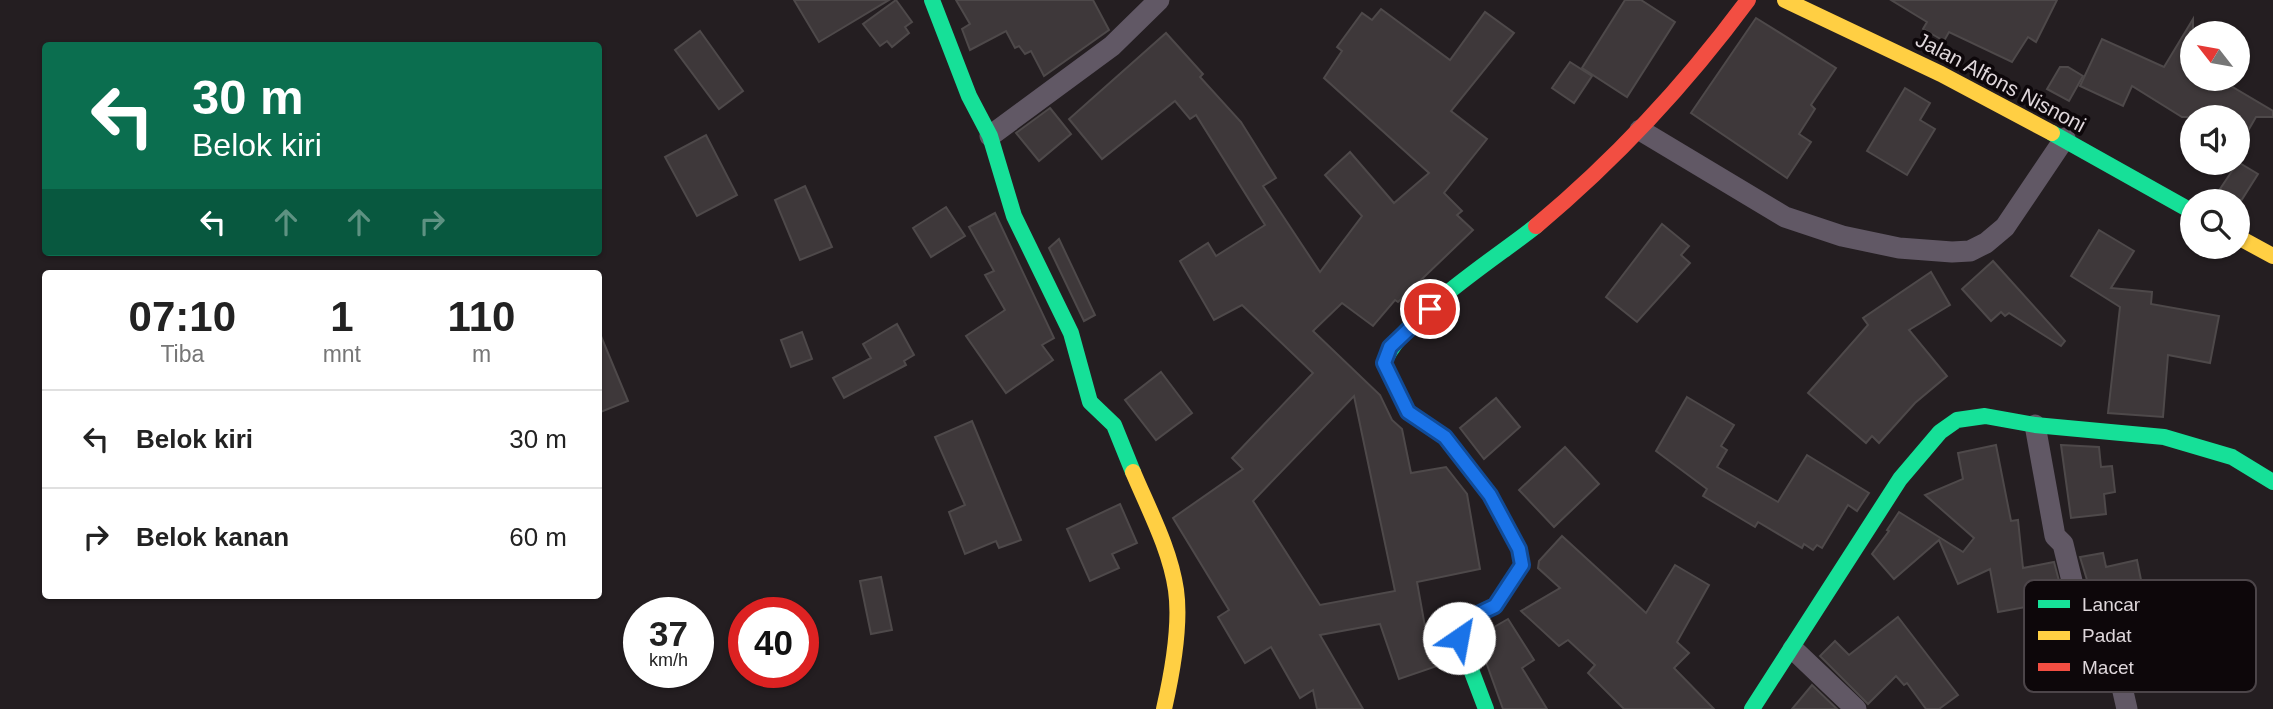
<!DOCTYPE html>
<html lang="id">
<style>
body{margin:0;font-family:Arial,sans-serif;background:#f6f6f6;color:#222;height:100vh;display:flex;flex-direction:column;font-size:26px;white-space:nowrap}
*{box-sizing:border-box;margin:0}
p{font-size:23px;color:#767676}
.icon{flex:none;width:38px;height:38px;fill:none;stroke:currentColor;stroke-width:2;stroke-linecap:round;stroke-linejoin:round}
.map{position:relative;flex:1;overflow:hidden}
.side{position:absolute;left:42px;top:270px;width:560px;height:329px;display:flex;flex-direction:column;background:#fff;border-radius:7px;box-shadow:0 2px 5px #0004}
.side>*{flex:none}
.top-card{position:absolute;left:42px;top:42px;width:560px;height:214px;border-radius:7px;box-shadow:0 2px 5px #0004;background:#0b6e4f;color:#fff;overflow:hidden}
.needle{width:46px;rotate:301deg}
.fabs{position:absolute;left:2180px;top:21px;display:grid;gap:14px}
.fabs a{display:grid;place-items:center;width:70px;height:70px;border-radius:50%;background:#fff;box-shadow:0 2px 5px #0004;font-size:35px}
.speed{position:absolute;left:623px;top:597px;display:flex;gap:14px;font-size:35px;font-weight:700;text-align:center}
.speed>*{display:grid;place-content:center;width:91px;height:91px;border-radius:50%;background:#fff;box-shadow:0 2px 5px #0004;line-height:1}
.speed small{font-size:18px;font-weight:400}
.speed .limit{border:10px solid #d22;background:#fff;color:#111}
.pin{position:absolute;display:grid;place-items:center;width:60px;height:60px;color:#fff;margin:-30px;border:4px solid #fff;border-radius:50%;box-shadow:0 2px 7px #0007}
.me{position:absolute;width:77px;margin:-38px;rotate:33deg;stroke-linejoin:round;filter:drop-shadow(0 0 5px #0008)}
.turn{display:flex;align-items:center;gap:24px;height:147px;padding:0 35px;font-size:32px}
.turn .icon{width:91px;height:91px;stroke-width:2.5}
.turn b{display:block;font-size:49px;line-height:60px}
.lanes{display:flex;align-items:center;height:66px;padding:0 35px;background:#0003;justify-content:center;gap:35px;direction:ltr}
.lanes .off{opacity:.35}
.eta{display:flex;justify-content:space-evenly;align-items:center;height:119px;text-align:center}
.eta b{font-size:42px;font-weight:700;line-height:49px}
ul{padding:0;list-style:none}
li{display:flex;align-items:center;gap:21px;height:98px;padding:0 35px;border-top:2px solid #e0e0e0}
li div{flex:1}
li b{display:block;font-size:26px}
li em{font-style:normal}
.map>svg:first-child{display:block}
</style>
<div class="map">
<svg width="2273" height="709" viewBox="0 0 2273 709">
<rect width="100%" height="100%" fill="#241e21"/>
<!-- building -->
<g fill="#3e383a" stroke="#4e494a" stroke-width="2" fill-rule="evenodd">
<polygon points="794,0 889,0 819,42"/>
<polygon points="896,0 912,22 905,27 909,33 892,47 887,41 880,46 863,24"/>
<polygon points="956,0 1093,0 1109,30 1044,76 1031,51 1025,54 1019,46 1015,48 1006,31 970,50 962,29 970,24"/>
<polygon points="1625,0 1641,0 1675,22 1627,97 1582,68"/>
<polygon points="1891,0 2057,0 2036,42 2028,37 2012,62 1949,32 1944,41 1923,29 1927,22"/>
<path d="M1381,9L1450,60L1485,12L1514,33L1451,111L1487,139L1444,193L1462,211L1457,215L1473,230L1398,302L1395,300L1373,326L1342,303L1313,331L1380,395L1392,420L1402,429L1411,473L1446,467L1467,494L1480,569L1417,582L1427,638L1433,636L1443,664L1399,679L1380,624L1320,635L1363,709H1317L1313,690L1300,698L1271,647L1245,663L1218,617L1229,610L1173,518L1243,469L1232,458L1313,373L1242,305L1214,320L1180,261L1208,243L1216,256L1265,225L1196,115L1190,119L1175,101L1102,159L1069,119L1166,33L1203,74L1200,77L1241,122L1276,178L1263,186L1320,272L1362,216L1325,175L1350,152L1394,203L1429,173L1324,78L1342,51L1337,47L1362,13L1372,20ZM1354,396L1395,591L1320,605L1253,501Z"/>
<polygon points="1756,18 1836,68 1811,105 1815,109 1799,134 1811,142 1787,178 1691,113"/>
<polygon points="2193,19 2193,79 2219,79 2273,111 2273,117 2256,117 2238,148 2238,117 2182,117 2132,86 2123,106 2080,86 2102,39 2164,67"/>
<polygon points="700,31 743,91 719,109 675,50"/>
<polygon points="1570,62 1592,76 1574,103 1552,88"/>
<polygon points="2060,67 2068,67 2083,76 2069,101 2047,89"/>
<polygon points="1905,88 1930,103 1920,120 1935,129 1907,175 1867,151"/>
<polygon points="1050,108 1071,134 1039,161 1016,133"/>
<polygon points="706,135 737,195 697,216 665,157"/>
<polygon points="2238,162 2258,174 2241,201 2212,201"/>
<polygon points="805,186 832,247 800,260 775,200"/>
<polygon points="946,207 965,236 931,257 913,228"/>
<polygon points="995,213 1054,338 1042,345 1053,360 1006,393 966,336 1005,310 985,275 994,271 969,227"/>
<polygon points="1662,224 1689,246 1681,255 1690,263 1637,322 1606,297"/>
<polygon points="2099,230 2134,251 2111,288 2152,292 2151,304 2219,316 2210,363 2168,355 2163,417 2108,413 2120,307 2071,276"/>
<polygon points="1059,239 1095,315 1084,321 1049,248"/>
<polygon points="1993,261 2065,341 2061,346 2009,313 2005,316 2001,312 1991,321 1962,289"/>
<polygon points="1931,272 1950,305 1909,330 1947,376 1915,403 1879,443 1872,436 1866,443 1808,393 1868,325 1863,318"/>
<polygon points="897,324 914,355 904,361 906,365 844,398 833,378 871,358 863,344"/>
<polygon points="598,329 628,401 598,413"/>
<polygon points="802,332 812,359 791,367 781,340"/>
<polygon points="1161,372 1192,413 1156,440 1125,400"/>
<polygon points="1687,397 1734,425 1721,446 1727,450 1717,467 1778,502 1807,455 1869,493 1857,511 1848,505 1822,548 1817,545 1813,550 1804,544 1802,548 1758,522 1755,527 1703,496 1707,489 1656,451"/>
<polygon points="1496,398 1520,427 1484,459 1460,428"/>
<polygon points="972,421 1021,540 999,548 996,541 965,554 949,512 965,505 935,437"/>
<polygon points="1996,445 2011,521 2018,520 2023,568 2054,562 2063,596 2041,600 2042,604 1998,612 1990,569 1958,584 1939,540 1894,579 1872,554 1889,531 1887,530 1899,512 1963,552 1974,538 1925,495 1963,479 1958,453"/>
<polygon points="2061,445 2099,447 2101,467 2112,466 2115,492 2104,494 2106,514 2071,518"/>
<polygon points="1565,447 1599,484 1554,527 1519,490"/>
<polygon points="1120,504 1137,543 1112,554 1119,568 1090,581 1067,529"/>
<polygon points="1562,536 1646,613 1675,565 1709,585 1677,642 1689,653 1674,668 1714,709 1624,709 1588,673 1595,665 1568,640 1559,646 1521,611 1560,588 1538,568 1539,561"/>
<polygon points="2103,553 2106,567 2137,560 2142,585 2091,593 2080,557"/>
<polygon points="881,577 892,630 871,634 860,581"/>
<polygon points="1898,617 1958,695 1939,709 1926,709 1907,683 1904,685 1896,676 1868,704 1820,656 1835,641 1849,655"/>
<polygon points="1508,619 1534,660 1522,668 1547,709 1503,709 1477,637"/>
<polygon points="1812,685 1837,709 1792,709"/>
</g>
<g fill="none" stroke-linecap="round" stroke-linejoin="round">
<!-- street -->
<g stroke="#615865" stroke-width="21">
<polyline points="1640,130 1785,217 1842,236 1899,248 1952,252 1970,251 1986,243 2005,227 2065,138"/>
<polyline points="990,136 1112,46 1159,0"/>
<polyline points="2035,425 2055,536 2063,544 2073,585 2084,609 2113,648 2127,709"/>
<polyline points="1793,649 1856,709"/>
</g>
<!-- fast -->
<g stroke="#16e098" stroke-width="16">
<polyline points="932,0 969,96 990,136 1014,216 1071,333 1090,402 1114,425 1133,472"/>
<polyline points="2052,133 2193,212"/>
<path d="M1486,709L1459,638L1457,624L1495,606L1522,565L1519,549L1490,495L1445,437L1408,412L1384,363C1401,318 1496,258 1536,226"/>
<polyline points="1752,709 1900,479 1940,432 1957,420 1985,416 2035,425 2164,437 2232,457 2273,482"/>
</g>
<!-- slow -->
<g stroke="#ffcf43" stroke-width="16">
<polyline points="1785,0 1941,74 2052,133"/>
<polyline points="2238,237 2273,256"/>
<path d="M1133,472C1149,510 1170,549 1176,590C1181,625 1172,674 1164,709"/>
</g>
<!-- jam -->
<path stroke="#f24e42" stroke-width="16" d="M1536,226C1616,159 1686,84 1748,0"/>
</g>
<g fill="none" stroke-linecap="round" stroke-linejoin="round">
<defs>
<polyline id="route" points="1430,309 1390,347 1384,363 1408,412 1445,437 1490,495 1519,549 1522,565 1495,606 1457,624 1459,638"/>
</defs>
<!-- route casing -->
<use href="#route" stroke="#114b97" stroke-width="18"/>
<!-- route -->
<use href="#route" stroke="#1a73e8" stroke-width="12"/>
</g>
<g text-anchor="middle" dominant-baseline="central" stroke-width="7" stroke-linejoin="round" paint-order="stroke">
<!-- street labels -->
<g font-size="21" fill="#dfd7db" stroke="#0d070a">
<text transform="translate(2001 82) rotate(28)">Jalan Alfons Nisnoni</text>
</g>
</g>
<!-- legend -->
<rect x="2024" y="580" width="232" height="112" rx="10" fill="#0d070a" stroke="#4c4549" stroke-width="2"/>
<rect x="2038" y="600" width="32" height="8" fill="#16e098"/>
<rect x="2038" y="631" width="32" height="9" fill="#ffcf43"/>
<rect x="2038" y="663" width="32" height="8" fill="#f24e42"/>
<g font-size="19" fill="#dfd7db">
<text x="2082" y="611">Lancar</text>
<text x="2082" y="642">Padat</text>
<text x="2082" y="674">Macet</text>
</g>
</svg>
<div class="fabs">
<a><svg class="needle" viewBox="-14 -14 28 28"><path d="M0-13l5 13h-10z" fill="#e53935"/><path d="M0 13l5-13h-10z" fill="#767676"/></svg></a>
<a><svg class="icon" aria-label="sound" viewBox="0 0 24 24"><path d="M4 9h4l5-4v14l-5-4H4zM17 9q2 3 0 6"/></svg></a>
<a><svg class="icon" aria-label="search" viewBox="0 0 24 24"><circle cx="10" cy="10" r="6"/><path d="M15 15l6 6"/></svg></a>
</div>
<div class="speed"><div>37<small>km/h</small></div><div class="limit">40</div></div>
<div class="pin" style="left:1430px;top:309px;background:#d93025"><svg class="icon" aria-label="arrive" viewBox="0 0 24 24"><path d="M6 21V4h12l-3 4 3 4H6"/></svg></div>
<svg class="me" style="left:1459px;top:638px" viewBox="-20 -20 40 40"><circle r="19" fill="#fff"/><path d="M0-13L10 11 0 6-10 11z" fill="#1a73e8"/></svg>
<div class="top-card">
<div class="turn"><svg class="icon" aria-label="left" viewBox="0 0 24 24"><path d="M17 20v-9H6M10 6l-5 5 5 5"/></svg><div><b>30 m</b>Belok kiri</div></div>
<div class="lanes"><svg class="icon" aria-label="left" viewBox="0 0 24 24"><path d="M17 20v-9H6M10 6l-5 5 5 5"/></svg><svg class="icon off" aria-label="ahead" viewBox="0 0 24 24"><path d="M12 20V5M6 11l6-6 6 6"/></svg><svg class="icon off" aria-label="ahead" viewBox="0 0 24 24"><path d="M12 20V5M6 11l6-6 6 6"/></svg><svg class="icon off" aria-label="right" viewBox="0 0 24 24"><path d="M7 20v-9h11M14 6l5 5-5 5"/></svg></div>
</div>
<section class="side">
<div class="eta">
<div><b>07:10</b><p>Tiba</p></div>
<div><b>1</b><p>mnt</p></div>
<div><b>110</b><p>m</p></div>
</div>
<ul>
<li><svg class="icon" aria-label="left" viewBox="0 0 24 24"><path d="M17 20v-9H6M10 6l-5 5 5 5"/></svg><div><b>Belok kiri</b></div><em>30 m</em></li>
<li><svg class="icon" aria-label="right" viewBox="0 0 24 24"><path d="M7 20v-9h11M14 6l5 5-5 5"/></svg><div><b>Belok kanan</b></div><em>60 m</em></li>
</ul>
</section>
</div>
